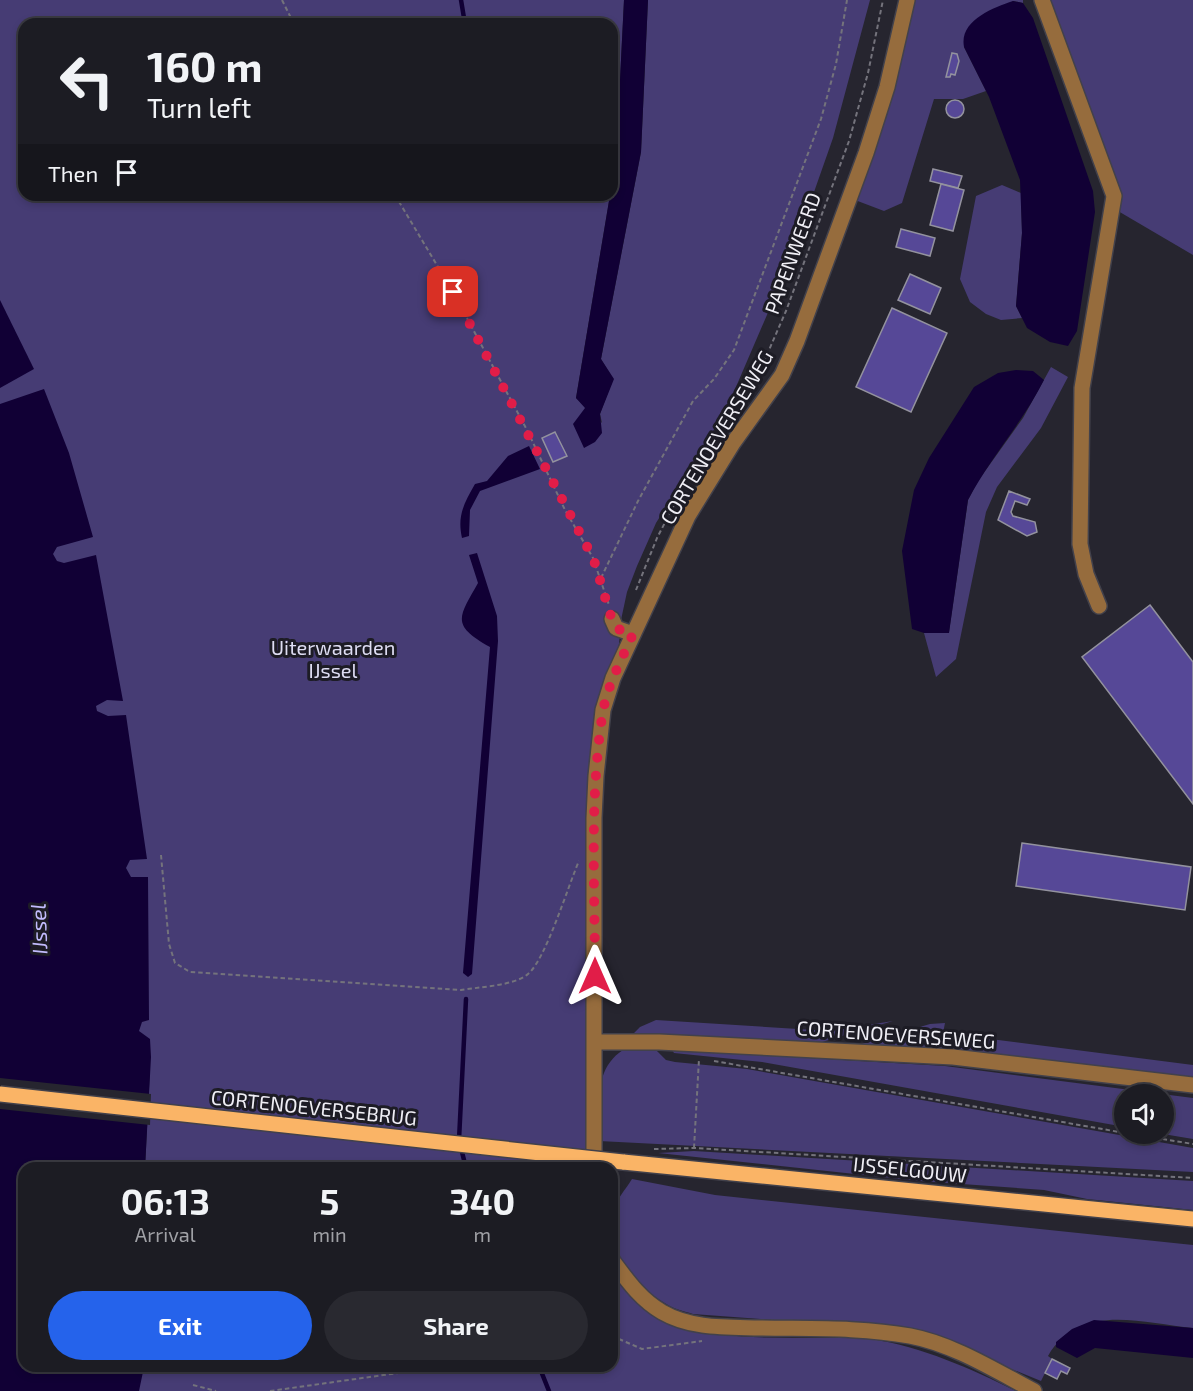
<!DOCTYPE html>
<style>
body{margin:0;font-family:"Exo 2",sans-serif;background:#292930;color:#f1f3f6;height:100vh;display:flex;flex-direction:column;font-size:22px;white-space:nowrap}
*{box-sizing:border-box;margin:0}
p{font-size:20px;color:#a0a1a6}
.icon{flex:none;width:33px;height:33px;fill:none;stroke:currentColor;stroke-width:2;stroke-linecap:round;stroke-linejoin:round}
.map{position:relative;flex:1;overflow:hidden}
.panel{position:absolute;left:18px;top:1162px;width:600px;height:210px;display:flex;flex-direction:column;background:#1c1c23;border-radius:18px;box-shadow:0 3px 9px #0003,0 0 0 2px #3a3a41}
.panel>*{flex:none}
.top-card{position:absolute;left:18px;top:18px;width:600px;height:183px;border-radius:18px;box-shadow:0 3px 9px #0003,0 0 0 2px #3a3a41;background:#1c1c23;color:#f1f3f6;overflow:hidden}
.fabs{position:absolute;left:1114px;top:1084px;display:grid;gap:12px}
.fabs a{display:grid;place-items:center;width:60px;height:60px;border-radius:50%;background:#1c1c23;box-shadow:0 3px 9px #0003,0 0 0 2px #3a3a41;font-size:30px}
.pin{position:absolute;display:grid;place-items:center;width:51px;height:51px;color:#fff;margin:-26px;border-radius:12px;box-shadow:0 3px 9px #0006}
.me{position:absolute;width:66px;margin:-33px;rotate:0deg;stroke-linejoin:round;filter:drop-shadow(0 0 4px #0008)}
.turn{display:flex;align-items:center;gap:21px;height:126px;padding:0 30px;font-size:27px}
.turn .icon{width:78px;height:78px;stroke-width:2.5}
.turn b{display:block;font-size:42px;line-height:51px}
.then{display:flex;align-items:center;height:57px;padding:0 30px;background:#0003;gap:12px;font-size:22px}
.eta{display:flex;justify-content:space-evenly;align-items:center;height:102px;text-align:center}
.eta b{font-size:36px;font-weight:700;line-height:42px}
.primary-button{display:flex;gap:12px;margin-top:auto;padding:12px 30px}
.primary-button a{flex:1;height:69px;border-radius:36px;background:#2563eb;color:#fff;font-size:24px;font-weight:700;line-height:69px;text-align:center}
.primary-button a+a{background:#292930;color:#f1f3f6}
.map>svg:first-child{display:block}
</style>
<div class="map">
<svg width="1193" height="1391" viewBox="0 0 1193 1391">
<rect width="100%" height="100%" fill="#26252f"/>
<!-- green -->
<g fill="#463c74">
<polygon points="0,0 624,0 617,141 612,146 612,24 24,24 24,195 610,195 576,398 602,423 600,414 613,379 601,359 641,152 648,0 870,0 833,138 788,266 726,410 656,523 637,566 627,592 621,620 619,644 602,705 588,1168 145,1168 150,1068 138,1029 0,434"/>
<polygon points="914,0 1023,0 1023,3 1013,1 964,47 986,91 963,99 934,99 902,203 884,211 855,200 887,115"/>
<polygon points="1041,0 1193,0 1193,255 1118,211"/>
<polygon points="1002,185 1021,193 1022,233 1016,306 1022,318 1001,320 986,314 970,302 960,279 976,196"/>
<polygon points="1051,367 1068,377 1041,428 997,487 986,512 956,659 936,677 924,633 949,632 968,500 978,481 1023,418"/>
<polygon points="656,1020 830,1031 893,1021 822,1042 630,1037 640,1027"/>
<polygon points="945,1023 943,1033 1193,1065 1193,1082 858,1045 930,1024"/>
<path d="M623,1050H656L666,1060L675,1062L747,1069L1193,1148V1172L599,1141C600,1108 592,1070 623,1050Z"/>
<polygon points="672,1050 945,1066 1193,1098 1193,1139 1163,1134 1164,1095 1125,1095 1125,1127 762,1062 674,1053"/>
<polygon points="694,1151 1193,1181 1193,1210 1087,1199 1044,1190 920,1181 658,1153"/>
<path d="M632,1179L715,1195L1193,1245V1328C1141,1323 1079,1302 1048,1356L1052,1359L1041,1381L918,1331L693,1314C683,1311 671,1308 663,1302C635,1285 600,1247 612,1211C616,1200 626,1189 632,1179Z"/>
<path d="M612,1274C661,1345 748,1337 825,1338C840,1338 856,1337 871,1339C923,1347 969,1368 1016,1391H112L118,1366H612Z"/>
</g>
<!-- water -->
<g fill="#110035">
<polygon points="624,0 648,0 641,152 601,359 614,379 600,414 602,433 595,442 584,448 573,424 585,408 576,398 610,195 612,195 614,166 612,146 617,140"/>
<path d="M1013,1L1023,3L1033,18L1093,191L1095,212L1077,331L1068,346L1050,342L1027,328L1016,306L1022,233L1020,180L989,97L964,47C959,21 992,8 1013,1Z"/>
<polygon points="0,300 34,369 0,388"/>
<path d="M1016,370L1033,371L1044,380C1023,422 990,458 968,500L949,633H924L912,629L902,551L914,490L929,458L974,387L998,373Z"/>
<polygon points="44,389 69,453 93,537 57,547 53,554 57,561 64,563 96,555 123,701 107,700 96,706 97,711 108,716 126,715 147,859 130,860 126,868 131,877 148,877 149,1020 142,1022 139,1031 150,1039 151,1057 145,1168 24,1168 24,1366 144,1367 139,1391 0,1391 0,404"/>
<path d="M529,446L540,469L480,491L470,510L469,536L462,538C457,516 464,503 475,484L487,481L508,456Z"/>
<path d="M477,553L497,616L498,641L472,974L468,977L463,973L490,647C450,625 459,617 478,583L469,555Z"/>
<polygon points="1094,1320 1193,1328 1193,1358 1095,1348 1077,1358 1056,1347 1056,1342 1072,1329"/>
</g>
<!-- pier -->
<polygon fill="#26252f" points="0,1078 151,1094 150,1125 0,1109"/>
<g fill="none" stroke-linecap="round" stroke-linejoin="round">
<!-- stream -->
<g stroke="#110035" stroke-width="4.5">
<polyline points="461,0 465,24"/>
<polyline points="459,1140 466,999"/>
<polyline points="461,1148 466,1168"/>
<polyline points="539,1366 549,1391"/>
</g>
</g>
<!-- building -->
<g fill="#564897" stroke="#93929e" stroke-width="1.5">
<polygon points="952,53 957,54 959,61 955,75 951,74 950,77 946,77"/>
<circle cx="955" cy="109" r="9"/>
<polygon points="933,169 962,176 958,188 930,181"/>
<polygon points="941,184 964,190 953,231 930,225"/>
<polygon points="901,229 935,238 930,256 896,247"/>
<polygon points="910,274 941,288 930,314 898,300"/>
<polygon points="892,308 947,333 911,412 856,387"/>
<polygon points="555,432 567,456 553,462 542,438"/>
<polygon points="1009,491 1030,499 1027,505 1015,501 1011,512 1013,516 1035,522 1037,532 1027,536 998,520"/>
<polygon points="1150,605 1193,662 1193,804 1082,657"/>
<polygon points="1022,843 1191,867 1185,910 1016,886"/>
<polygon points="1052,1359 1070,1368 1067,1374 1061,1371 1057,1379 1045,1373"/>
</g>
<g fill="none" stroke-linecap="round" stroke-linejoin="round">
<defs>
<g id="minor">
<polyline points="1042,0 1114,196 1082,388 1080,544 1086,574 1099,606"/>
<polyline points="612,619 616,628 633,634"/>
<polyline points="596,1042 659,1042 953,1057 1193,1085"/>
<polyline points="594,1168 594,818 596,776 603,710 613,678 688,516 733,443 782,375 797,341 866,153 887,87 907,0"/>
<path d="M612,1260C627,1280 640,1299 662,1312C691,1329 727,1327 760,1328C809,1329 861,1327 910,1336C953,1344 996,1371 1034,1391"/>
</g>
<polyline id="major" points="623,1162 1193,1219"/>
</defs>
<!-- minor casing -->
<use href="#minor" stroke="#42414b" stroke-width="18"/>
<!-- major casing -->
<use href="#major" stroke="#42414b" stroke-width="18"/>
<!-- path -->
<g stroke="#74737c" stroke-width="2" stroke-dasharray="4.5 3" stroke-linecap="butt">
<polyline points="282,0 294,24"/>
<polyline points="395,195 453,292 527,430 565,510 593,558 609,605"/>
<polyline points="601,578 638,501 693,401 714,379 734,350 821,119 836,64 847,0"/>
<polyline points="636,590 657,538 686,482 717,428 759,373 786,311 849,141 868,73 883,0"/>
<path d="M161,855L169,944L175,963L190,972L461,990C478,987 514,986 528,974C546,959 568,886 579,861"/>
<polyline points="714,1061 1125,1133"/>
<polyline points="1133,1134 1193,1144"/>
<polyline points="694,1148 699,1059"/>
<polyline points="654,1149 694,1148 1193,1178"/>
<polyline points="612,1336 642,1349 702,1341"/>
<polyline points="193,1385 216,1391"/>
<polyline points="270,1391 448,1366"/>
</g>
<!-- minor -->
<use href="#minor" stroke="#966c3d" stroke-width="15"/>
<!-- major -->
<use href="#major" stroke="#fab466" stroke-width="15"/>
<defs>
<polyline id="major-bridge" points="0,1094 623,1162"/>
</defs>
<!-- major-bridge casing -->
<use href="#major-bridge" stroke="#42414b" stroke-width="18" stroke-linecap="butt"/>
<!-- major-bridge -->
<use href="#major-bridge" stroke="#fab466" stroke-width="15"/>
</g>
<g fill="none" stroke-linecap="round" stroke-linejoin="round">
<!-- route -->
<path stroke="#e11d48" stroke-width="10" stroke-dasharray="0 18" d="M453,292L593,558C598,571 611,621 615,626C619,631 627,632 633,634C622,659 608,684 603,711C589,798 595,888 595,976"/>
</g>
<g text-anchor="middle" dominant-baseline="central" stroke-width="6" stroke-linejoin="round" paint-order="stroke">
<!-- street labels -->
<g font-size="20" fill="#efeef5" stroke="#1d1c25">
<text transform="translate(792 253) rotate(-70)">PAPENWEERD</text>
<text transform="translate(716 437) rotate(-59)">CORTENOEVERSEWEG</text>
<text transform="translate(896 1034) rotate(4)">CORTENOEVERSEWEG</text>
<text transform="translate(314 1107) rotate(6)">CORTENOEVERSEBRUG</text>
<text transform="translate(910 1169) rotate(6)">IJSSELGOUW</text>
</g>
<!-- park labels -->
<g font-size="20" fill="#deddf3" stroke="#1d1c25">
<text x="333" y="647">Uiterwaarden<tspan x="333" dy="23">IJssel</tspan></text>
</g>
<!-- water labels -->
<g font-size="21" font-style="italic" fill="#c2bbfd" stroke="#1d1c25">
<text transform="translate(38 929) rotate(-92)">IJssel</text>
</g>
</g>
</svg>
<div class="fabs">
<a><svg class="icon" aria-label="sound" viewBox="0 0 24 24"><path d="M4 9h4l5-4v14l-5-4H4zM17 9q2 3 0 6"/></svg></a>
</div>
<div class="pin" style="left:453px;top:292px;background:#d93025"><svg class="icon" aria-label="arrive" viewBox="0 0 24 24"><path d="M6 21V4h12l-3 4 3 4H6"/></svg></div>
<svg class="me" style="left:595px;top:976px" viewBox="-20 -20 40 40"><path d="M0-17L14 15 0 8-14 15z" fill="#e11d48" stroke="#fff" stroke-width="4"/></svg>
<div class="top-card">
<div class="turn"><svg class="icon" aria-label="left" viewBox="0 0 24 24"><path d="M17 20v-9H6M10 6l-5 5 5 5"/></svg><div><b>160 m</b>Turn left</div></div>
<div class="then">Then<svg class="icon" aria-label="arrive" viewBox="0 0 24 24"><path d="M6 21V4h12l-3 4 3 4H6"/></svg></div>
</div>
<section class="panel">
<div class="eta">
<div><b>06:13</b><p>Arrival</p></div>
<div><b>5</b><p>min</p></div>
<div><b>340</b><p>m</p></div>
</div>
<div class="primary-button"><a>Exit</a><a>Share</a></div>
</section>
</div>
